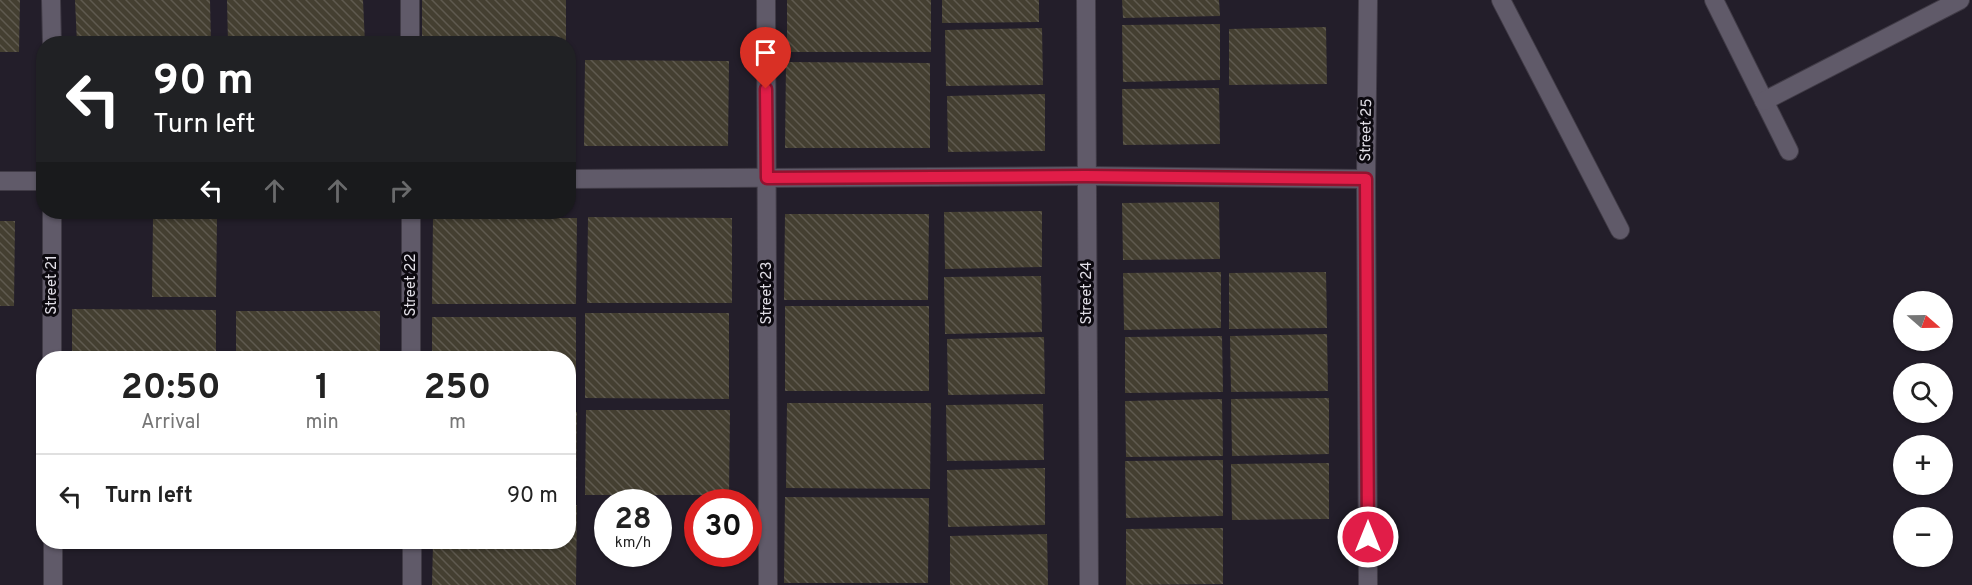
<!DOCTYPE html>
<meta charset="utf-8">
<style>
body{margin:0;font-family:Overpass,sans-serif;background:#f2f2f2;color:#222;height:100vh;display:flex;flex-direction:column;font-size:22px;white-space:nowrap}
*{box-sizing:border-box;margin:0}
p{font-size:20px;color:#767676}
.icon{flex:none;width:33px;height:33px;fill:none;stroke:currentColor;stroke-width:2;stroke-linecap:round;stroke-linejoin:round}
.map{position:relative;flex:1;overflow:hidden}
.details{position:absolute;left:36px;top:351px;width:540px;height:198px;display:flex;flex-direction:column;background:#fff;border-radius:24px;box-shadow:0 2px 4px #0004}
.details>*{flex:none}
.banner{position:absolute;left:36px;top:36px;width:540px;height:183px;border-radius:24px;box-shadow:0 2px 4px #0004;background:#202124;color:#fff;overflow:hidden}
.needle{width:39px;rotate:110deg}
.controls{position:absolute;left:1893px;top:291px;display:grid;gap:12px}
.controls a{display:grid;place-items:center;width:60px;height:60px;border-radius:50%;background:#fff;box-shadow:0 2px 4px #0004;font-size:30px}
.speed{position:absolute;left:594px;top:489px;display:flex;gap:12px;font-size:30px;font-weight:700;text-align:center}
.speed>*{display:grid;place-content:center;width:78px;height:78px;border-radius:50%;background:#fff;box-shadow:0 2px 4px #0004;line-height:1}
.speed small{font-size:15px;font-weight:400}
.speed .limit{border:9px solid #d22;background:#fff;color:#111}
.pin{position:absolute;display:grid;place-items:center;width:51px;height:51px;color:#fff;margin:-62px -26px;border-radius:50% 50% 50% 0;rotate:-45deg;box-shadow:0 0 6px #0007}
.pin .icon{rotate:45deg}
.me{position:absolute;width:66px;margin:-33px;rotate:0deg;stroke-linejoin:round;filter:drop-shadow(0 0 4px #0008)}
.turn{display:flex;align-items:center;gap:21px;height:126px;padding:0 18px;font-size:27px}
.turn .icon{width:78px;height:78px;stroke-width:2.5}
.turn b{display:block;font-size:42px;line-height:51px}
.lanes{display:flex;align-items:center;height:57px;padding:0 18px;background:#0003;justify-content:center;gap:30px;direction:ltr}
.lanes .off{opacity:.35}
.eta{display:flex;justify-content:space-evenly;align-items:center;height:102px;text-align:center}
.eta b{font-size:36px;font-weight:700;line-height:42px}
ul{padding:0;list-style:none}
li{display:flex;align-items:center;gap:18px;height:84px;padding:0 18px;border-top:2px solid #e0e0e0}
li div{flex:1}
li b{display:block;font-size:22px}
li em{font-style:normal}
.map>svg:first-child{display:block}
</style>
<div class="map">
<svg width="1972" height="585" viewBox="0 0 1972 585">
<defs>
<pattern id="building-back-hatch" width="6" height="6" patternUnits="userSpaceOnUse" patternTransform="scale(1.5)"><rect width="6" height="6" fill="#443f31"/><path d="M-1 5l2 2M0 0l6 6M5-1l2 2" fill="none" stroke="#5f5a4f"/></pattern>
</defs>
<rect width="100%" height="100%" fill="#231e2a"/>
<!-- building -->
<g fill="url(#building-back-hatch)">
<polygon points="0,0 20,0 19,52 0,52"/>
<polygon points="75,0 210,0 211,44 77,44"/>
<polygon points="227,0 363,0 365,44 228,44"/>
<rect x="422" y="0" width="144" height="44"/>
<rect x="787" y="0" width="144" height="52"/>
<polygon points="942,0 1039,0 1039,22 942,23"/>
<polygon points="1122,0 1219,0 1220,16 1123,18"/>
<polygon points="1220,24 1220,80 1123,82 1122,25"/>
<polygon points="1326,27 1327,84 1229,85 1229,29"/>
<polygon points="1042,28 1043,85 946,86 945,30"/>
<polygon points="585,60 729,61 728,146 584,146"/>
<polygon points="786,62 930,63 930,148 785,148"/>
<polygon points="1219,88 1220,144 1123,145 1122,89"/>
<polygon points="1045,94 1045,151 948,152 947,96"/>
<polygon points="1219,202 1220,259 1123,260 1122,203"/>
<polygon points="1042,211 1042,267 945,269 944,212"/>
<polygon points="785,214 929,214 928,300 784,300"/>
<polygon points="588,217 732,218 732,303 587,303"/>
<polygon points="153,218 217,219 216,297 152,297"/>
<polygon points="433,218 577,218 576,304 432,304"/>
<polygon points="0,221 15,221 14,306 0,306"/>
<polygon points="1221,272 1221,328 1124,330 1123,273"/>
<polygon points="1326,272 1327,328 1229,329 1229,273"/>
<polygon points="1041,276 1042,332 945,334 944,277"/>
<rect x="785" y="306" width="144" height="85"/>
<polygon points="72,309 216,310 216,358 72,358"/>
<rect x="236" y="311" width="144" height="47"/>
<polygon points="585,313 729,313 729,399 585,398"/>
<polygon points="432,317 576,317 576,402 568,402 568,358 432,358"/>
<polygon points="1327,334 1328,391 1231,392 1230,336"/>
<polygon points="1222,336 1223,392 1125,393 1125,337"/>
<polygon points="1044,337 1045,394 948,395 947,339"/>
<polygon points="1329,398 1329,454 1232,456 1231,399"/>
<polygon points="1222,399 1223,456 1126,457 1125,401"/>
<polygon points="787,403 931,403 930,489 786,488"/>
<polygon points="1043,404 1044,460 947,461 946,405"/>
<polygon points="586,410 730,410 729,495 585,495"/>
<polygon points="568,412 577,412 576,497 568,497"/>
<polygon points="1223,460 1223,516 1126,518 1125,461"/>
<polygon points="1329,463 1329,519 1232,520 1231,464"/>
<polygon points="1045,468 1045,525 948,527 947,470"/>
<polygon points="785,497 929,498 928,583 784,583"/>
<polygon points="568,505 577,505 576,585 432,585 433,542 568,542"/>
<polygon points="1223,528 1223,584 1126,585 1126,529"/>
<polygon points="1047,534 1048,585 950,585 950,536"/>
</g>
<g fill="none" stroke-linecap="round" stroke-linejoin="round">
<defs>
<g id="minor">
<polyline points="51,0 52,44"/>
<polyline points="410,0 410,44"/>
<polyline points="766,0 768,585"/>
<polyline points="1086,0 1089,585"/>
<polyline points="1501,0 1620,230"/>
<polyline points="1714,0 1789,151"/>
<polyline points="1764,101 1960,0"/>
<polyline points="568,179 1086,176 1366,179"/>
<polyline points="0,181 44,181"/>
<polyline points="52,212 52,358"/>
<polyline points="411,212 411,358"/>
<polyline points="53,542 53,585"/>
<polyline points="412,542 412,585"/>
<polyline points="1368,585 1366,179 1368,0"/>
</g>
</defs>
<!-- minor casing -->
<use href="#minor" stroke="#403b46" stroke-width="20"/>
<!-- minor -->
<use href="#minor" stroke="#605a69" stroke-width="18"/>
</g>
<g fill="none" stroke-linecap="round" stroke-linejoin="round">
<defs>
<polyline id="route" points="766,89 767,178 1086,176 1366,179 1368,537"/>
</defs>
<!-- route casing -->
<use href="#route" stroke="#92132f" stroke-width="15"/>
<!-- route -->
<use href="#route" stroke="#e11d48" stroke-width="10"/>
</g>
<g text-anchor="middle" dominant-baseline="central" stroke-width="6" stroke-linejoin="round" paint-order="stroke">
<!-- street labels -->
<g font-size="15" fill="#e1dee6" stroke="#0c090f">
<text transform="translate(1367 130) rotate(-89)">Street 25</text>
<text transform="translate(52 285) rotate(-90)">Street 21</text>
<text transform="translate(411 285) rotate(-90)">Street 22</text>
<text transform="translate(767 293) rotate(-90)">Street 23</text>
<text transform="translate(1087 293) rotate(-90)">Street 24</text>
</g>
</g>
</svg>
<div class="controls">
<a><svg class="needle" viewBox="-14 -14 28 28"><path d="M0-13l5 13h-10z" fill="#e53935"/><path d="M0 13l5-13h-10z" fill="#767676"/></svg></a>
<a><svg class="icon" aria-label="search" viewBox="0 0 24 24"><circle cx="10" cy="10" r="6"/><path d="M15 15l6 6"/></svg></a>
<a>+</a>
<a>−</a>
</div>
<div class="speed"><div>28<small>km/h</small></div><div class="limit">30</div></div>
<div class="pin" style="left:766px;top:89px;background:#d93025"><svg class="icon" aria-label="arrive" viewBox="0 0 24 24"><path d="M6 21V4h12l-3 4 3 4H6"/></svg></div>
<svg class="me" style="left:1368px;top:537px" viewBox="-20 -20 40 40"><circle r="17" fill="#e11d48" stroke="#fff" stroke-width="3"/><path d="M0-11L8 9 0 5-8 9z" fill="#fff"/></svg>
<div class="banner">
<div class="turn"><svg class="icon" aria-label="left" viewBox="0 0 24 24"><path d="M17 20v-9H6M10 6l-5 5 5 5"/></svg><div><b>90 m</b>Turn left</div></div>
<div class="lanes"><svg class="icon" aria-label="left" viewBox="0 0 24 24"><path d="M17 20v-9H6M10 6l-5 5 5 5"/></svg><svg class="icon off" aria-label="ahead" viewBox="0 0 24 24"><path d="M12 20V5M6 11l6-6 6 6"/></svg><svg class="icon off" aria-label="ahead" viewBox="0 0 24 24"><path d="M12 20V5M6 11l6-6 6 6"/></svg><svg class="icon off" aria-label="right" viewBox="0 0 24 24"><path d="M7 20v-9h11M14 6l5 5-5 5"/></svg></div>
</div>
<section class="details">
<div class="eta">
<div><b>20:50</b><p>Arrival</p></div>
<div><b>1</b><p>min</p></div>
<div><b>250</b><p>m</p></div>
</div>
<ul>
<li><svg class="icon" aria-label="left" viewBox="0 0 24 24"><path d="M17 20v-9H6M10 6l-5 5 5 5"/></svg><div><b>Turn left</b></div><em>90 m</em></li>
</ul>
</section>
</div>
